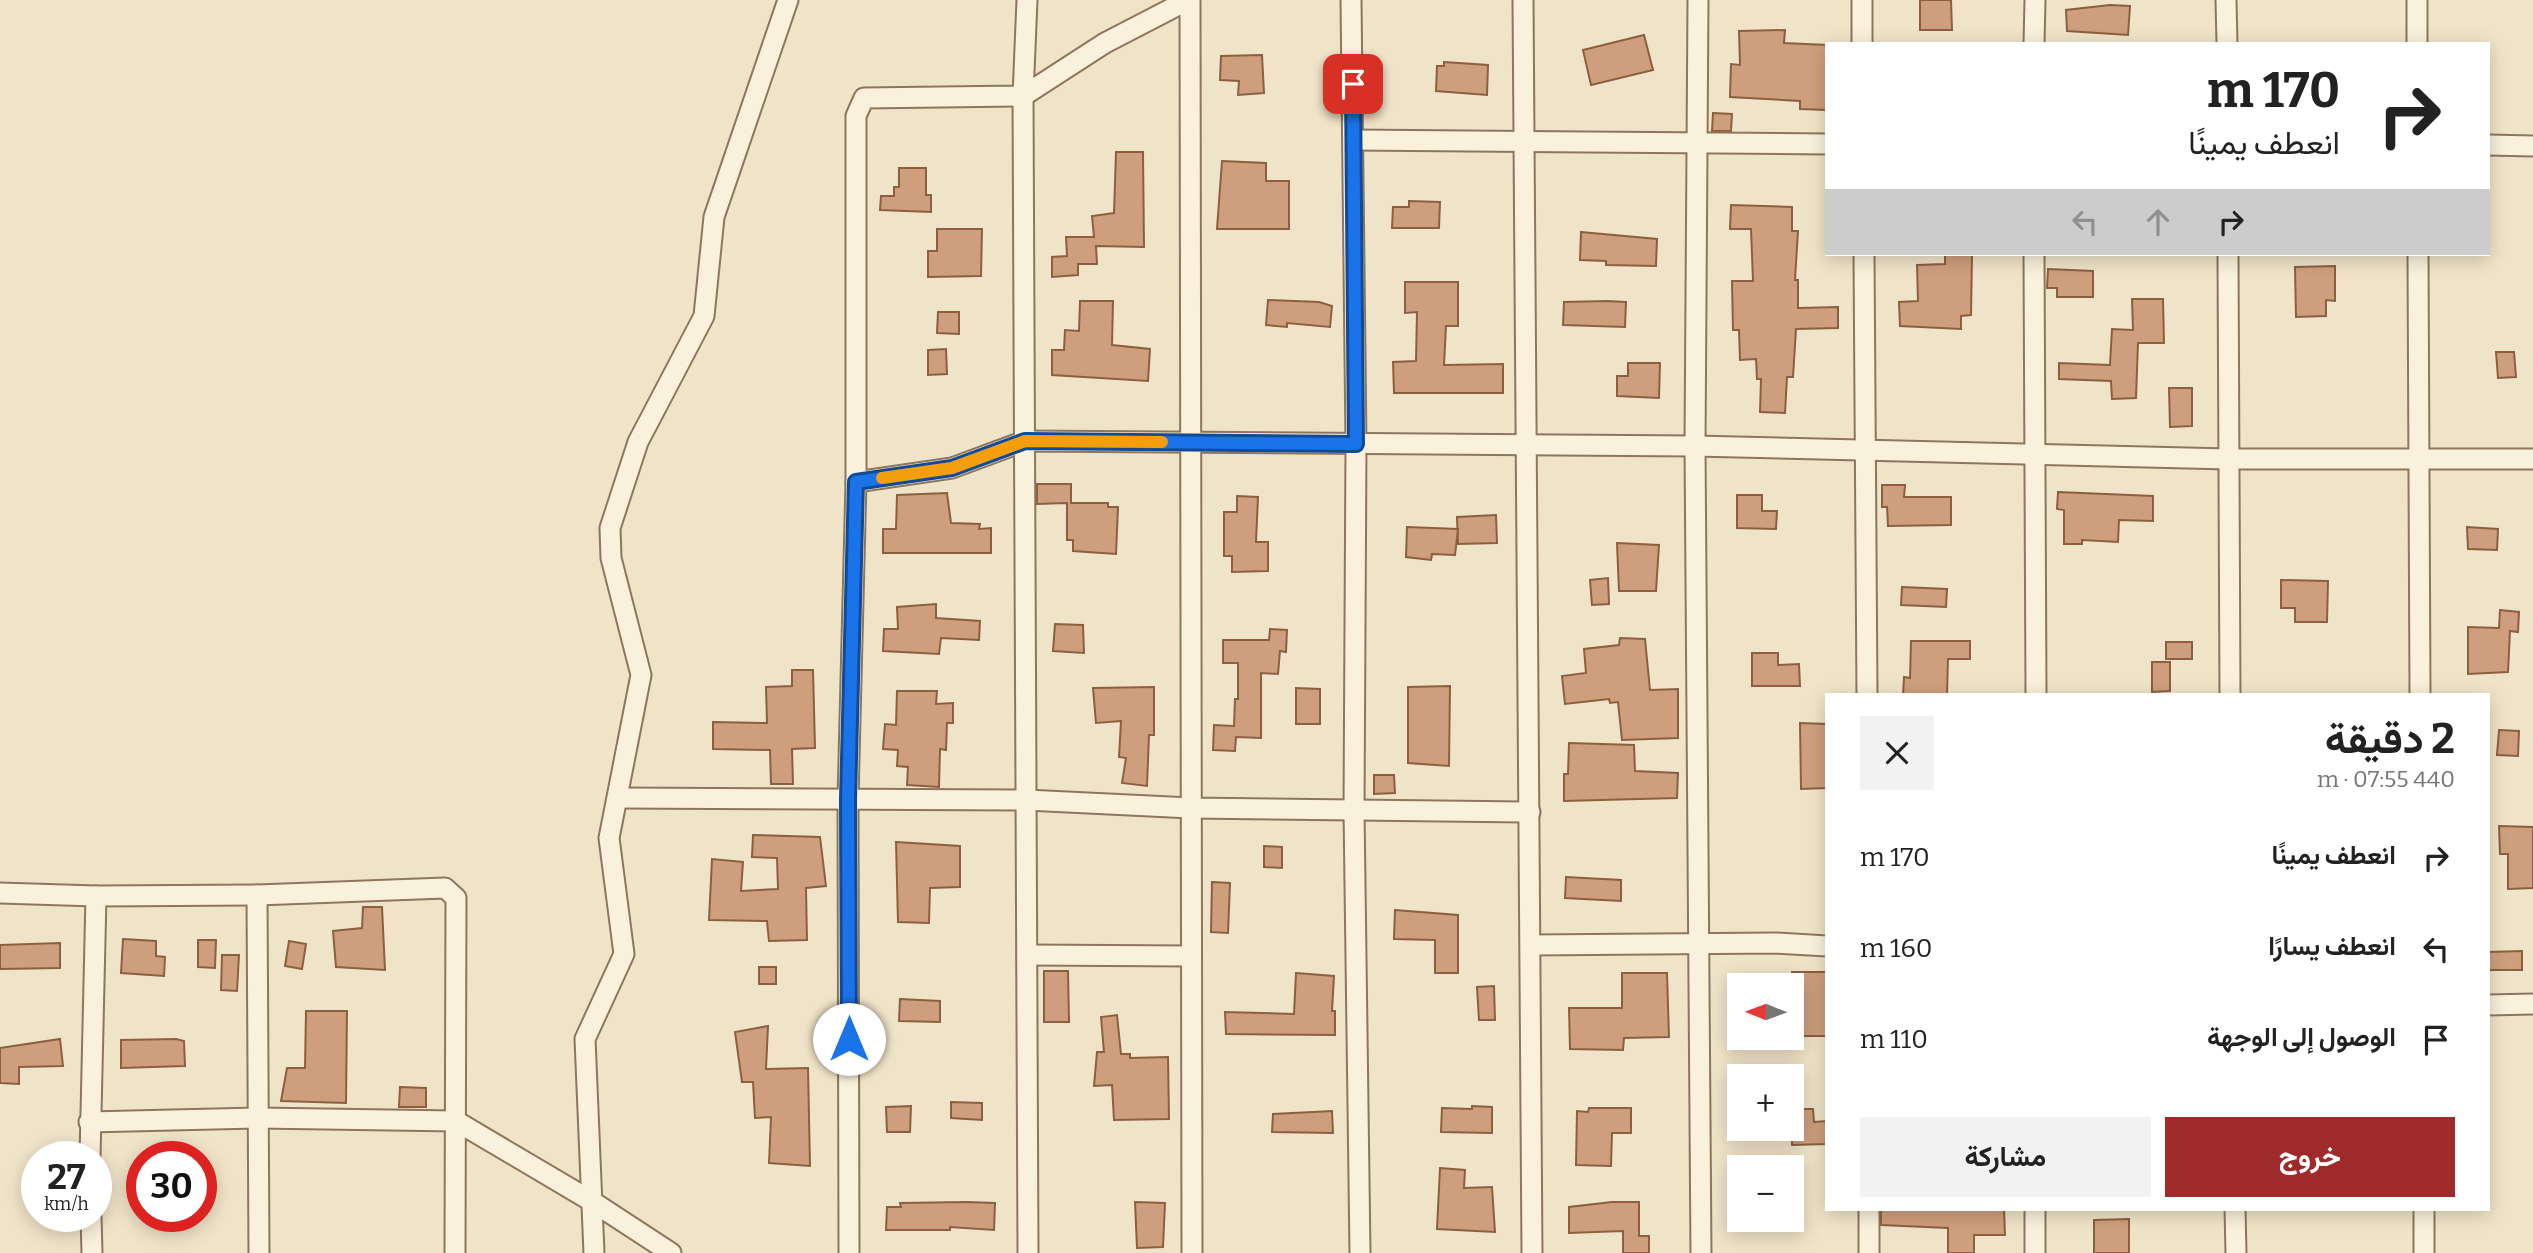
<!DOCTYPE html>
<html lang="ar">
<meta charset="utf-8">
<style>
body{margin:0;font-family:Bitter,Vazirmatn,serif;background:#f2f2f2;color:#222;direction:rtl;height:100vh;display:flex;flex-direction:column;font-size:26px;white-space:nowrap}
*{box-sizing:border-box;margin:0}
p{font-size:23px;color:#767676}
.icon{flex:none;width:38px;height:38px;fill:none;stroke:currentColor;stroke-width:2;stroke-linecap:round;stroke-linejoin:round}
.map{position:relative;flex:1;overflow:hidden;direction:ltr}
.panel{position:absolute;left:1825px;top:693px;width:665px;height:518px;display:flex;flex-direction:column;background:#fff;border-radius:0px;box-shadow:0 4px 18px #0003;direction:rtl}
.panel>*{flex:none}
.hud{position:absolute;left:1825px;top:42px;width:665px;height:214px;border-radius:0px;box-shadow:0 4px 18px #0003;direction:rtl;background:#fff;color:#222;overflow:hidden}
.needle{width:46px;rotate:271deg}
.fabs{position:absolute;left:1727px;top:973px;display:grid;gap:14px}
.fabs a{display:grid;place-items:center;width:77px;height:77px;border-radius:0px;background:#fff;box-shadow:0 4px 18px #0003;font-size:35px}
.speed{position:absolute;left:21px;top:1141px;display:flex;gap:14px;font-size:35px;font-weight:700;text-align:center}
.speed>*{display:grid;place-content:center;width:91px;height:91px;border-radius:50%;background:#fff;box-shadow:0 4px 18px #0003;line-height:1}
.speed small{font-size:18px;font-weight:400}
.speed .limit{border:10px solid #d22;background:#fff;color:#111}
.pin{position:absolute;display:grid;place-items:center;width:60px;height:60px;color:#fff;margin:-30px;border-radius:14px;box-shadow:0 4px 10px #0006}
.me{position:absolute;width:77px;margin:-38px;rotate:0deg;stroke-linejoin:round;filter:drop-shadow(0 0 5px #0008)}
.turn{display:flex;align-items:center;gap:24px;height:147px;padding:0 35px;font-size:32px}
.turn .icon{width:91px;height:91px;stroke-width:2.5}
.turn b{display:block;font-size:49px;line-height:60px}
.lanes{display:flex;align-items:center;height:66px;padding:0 35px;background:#0003;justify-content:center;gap:35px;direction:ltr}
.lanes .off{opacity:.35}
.round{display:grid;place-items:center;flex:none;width:74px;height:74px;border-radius:0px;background:#f2f2f2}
.head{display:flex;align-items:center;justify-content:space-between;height:119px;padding:0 35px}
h1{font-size:42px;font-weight:700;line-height:52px}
.button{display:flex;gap:14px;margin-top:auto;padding:14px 35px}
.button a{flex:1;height:80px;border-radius:0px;background:#9e2a2b;color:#fff;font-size:28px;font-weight:700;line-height:80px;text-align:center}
.button a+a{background:#f2f2f2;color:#222}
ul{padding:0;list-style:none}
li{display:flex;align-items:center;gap:21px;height:91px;padding:0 35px}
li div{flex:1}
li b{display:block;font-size:26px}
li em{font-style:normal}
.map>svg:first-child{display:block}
</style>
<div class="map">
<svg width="2533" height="1253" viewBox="0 0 2533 1253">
<rect width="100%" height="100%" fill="#f0e4c8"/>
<!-- building -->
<g fill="#cf9f7d" stroke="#8d5f41" stroke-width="2">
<polygon points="1920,0 1951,0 1952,30 1920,30"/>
<polygon points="2110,5 2130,6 2128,35 2067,31 2066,10"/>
<polygon points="1785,30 1784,43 1827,45 1827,110 1800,109 1800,101 1730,97 1731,64 1740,65 1739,31"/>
<polygon points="1644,35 1653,70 1591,85 1583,50"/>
<polygon points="1262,55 1264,93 1238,95 1239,81 1220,80 1221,56"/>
<polygon points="1444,62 1488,65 1487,95 1436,91 1437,66 1444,66"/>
<polygon points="1713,113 1732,114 1731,131 1712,131"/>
<polygon points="1116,152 1143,152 1144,247 1096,246 1097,264 1078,264 1078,275 1052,277 1052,257 1067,256 1066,237 1094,237 1092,216 1114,213"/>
<polygon points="1222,161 1266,163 1266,181 1289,181 1289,229 1217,229"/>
<polygon points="899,168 926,168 926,195 931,195 931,212 880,210 881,196 894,196 894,187 899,187"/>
<polygon points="1409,201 1440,202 1439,228 1392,228 1393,207 1409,207"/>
<polygon points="1731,205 1792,207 1792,231 1798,231 1795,280 1798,280 1798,308 1838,307 1838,328 1796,329 1793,377 1787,377 1785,413 1760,412 1761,379 1757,379 1756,359 1740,360 1739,330 1733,330 1732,281 1753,281 1751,229 1730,229"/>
<polygon points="937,229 982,229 981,276 928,277 928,251 937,251"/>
<polygon points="1581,232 1657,239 1656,266 1606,265 1606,261 1580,260"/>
<polygon points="1945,254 1972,254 1971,315 1961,316 1961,329 1900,326 1899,302 1918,301 1917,265 1945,264"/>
<polygon points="2335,266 2335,301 2326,300 2326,316 2296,317 2295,267"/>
<polygon points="2048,269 2093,271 2093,297 2057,297 2057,288 2047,288"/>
<polygon points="1405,282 1458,282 1458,326 1446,326 1444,365 1503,364 1503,393 1394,393 1393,362 1416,361 1417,312 1405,313"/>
<polygon points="2132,299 2163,299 2164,343 2138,343 2136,398 2112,399 2111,381 2059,379 2059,363 2110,365 2112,329 2133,330"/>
<polygon points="1268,300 1319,302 1332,306 1330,327 1287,323 1287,327 1266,325"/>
<polygon points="1080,301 1113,301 1112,345 1150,349 1148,381 1052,375 1052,350 1064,350 1065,330 1079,331"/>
<polygon points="1607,301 1626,302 1625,327 1563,325 1564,302"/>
<polygon points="938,312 959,312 959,334 937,333"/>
<polygon points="946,349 947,374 928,375 928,350"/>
<polygon points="2496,352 2514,352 2516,377 2498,378"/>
<polygon points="1628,363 1660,363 1659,398 1617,396 1617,376 1628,376"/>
<polygon points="2169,388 2192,388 2192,426 2170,427"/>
<polygon points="1037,484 1071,484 1071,503 1108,503 1108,507 1118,507 1116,554 1073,551 1073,540 1067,540 1067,503 1037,504"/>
<polygon points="1882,485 1905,485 1904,497 1951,497 1951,525 1888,526 1887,507 1882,507"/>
<polygon points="2058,492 2153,496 2153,521 2119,520 2118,542 2082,540 2082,544 2064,544 2064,510 2057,509"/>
<polygon points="947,493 951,523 980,524 979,529 991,528 991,553 883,553 883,529 896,529 897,495"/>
<polygon points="1737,495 1762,495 1762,511 1777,511 1776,529 1737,528"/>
<polygon points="1237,496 1258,497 1256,542 1268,542 1268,571 1232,572 1232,556 1224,556 1224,512 1237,512"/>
<polygon points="1496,515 1497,543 1458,544 1457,517"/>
<polygon points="1407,527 1458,529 1455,555 1432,554 1431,560 1406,557"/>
<polygon points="2467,527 2498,529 2497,550 2468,549"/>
<polygon points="1617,543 1659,545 1656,591 1619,591"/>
<polygon points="1608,578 1609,604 1592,605 1590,580"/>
<polygon points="2281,580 2328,581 2327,622 2295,622 2295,608 2281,608"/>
<polygon points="1902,587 1947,589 1946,607 1901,605"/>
<polygon points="936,604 936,618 980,621 979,640 941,638 939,654 883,651 884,629 898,629 897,607"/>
<polygon points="2500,610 2519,612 2518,632 2510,631 2508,672 2468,674 2468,627 2499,628"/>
<polygon points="1055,624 1083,625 1084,653 1053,651"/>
<polygon points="1270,629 1287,630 1286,652 1280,651 1278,674 1261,673 1261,738 1236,737 1235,751 1213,750 1214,725 1234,726 1235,699 1238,699 1238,663 1223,663 1223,640 1269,640"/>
<polygon points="1620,638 1645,639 1650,690 1678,689 1678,738 1622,740 1618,702 1610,703 1609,699 1565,704 1562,676 1586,673 1584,649 1619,645"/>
<polygon points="1911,641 1970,641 1970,659 1948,659 1947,695 1903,695 1904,677 1910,678"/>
<rect x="2166" y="642" width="26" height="17"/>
<polygon points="1752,653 1778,653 1778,665 1799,664 1800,686 1752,686"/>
<polygon points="2152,662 2170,662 2170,691 2152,692"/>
<polygon points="792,670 813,670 815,748 792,749 793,784 771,784 770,750 713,749 713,722 767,723 766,687 792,686"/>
<polygon points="1450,686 1449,766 1408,763 1408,687"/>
<polygon points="1154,687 1154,735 1149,735 1147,786 1122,783 1126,758 1119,757 1121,721 1096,723 1093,688"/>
<polygon points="1296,688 1320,689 1320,724 1296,724"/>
<polygon points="897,691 937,691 936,704 953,703 953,723 947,723 946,750 940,749 939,787 907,785 908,767 897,766 898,750 883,749 885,724 896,725"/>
<polygon points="1800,723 1827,724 1827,788 1801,789"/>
<polygon points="2499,730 2519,731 2518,756 2497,755"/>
<polygon points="1569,743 1634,745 1635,771 1678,773 1677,798 1564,801 1564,774 1568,774"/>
<polygon points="1374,775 1394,775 1395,793 1374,794"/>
<polygon points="2499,826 2533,827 2533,888 2508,889 2508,854 2500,854"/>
<polygon points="753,835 820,837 826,886 806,888 807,940 769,941 767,921 709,920 712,859 743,862 741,891 778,889 777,858 752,857"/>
<polygon points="896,842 960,846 960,887 930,888 929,923 898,922"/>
<polygon points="1264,846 1282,847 1282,868 1264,867"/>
<polygon points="1566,877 1621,880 1621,901 1565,898"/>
<polygon points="1212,882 1230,883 1228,933 1211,932"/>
<polygon points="363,907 382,907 385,970 336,967 333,931 362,928"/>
<polygon points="1395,910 1458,915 1458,973 1435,973 1435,940 1394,939"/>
<polygon points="123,939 156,941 156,956 165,957 164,976 121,973"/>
<polygon points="198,940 216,940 215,968 198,967"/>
<polygon points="289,941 306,944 302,969 285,966"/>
<polygon points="60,943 60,968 0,969 0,945"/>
<polygon points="2522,951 2522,970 2488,970 2488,952"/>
<polygon points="222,955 239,955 237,991 221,990"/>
<rect x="759" y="967" width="17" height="17"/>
<polygon points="1044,971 1068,971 1069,1022 1044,1022"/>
<polygon points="1792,972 1827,972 1827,1036 1803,1036 1803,993 1792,993"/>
<polygon points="1296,973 1334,976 1332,1011 1335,1011 1335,1035 1226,1034 1225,1012 1294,1014"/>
<polygon points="1622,973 1667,973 1669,1037 1624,1038 1623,1050 1570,1049 1569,1008 1622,1008"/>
<polygon points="1494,986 1495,1020 1479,1020 1477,987"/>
<polygon points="900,999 940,1001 940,1022 899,1021"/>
<polygon points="306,1011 347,1011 346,1103 281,1101 287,1068 305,1068"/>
<polygon points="1117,1015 1121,1054 1130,1054 1130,1058 1168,1057 1169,1119 1114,1120 1112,1085 1094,1086 1097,1052 1104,1052 1101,1017"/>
<polygon points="768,1026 766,1069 808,1068 810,1166 769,1163 771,1117 755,1118 753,1082 742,1082 735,1032"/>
<polygon points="60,1039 63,1066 19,1067 19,1084 0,1083 0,1048"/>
<polygon points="176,1039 184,1041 185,1066 121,1068 121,1040"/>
<polygon points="400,1087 426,1088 426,1107 399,1107"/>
<polygon points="951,1102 982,1103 982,1120 951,1118"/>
<polygon points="911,1106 910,1132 887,1132 886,1107"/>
<polygon points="1472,1106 1492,1107 1492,1133 1441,1132 1442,1108 1472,1109"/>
<polygon points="1589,1108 1631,1108 1631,1133 1612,1133 1611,1166 1576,1165 1577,1111 1588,1112"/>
<polygon points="1792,1109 1813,1109 1814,1122 1827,1121 1827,1144 1792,1145"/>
<polygon points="1332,1111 1333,1133 1272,1132 1273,1114"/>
<polygon points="1440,1168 1465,1170 1464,1188 1492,1187 1495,1232 1437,1229"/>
<polygon points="967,1202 995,1203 994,1230 950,1227 950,1230 886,1230 887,1207 901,1207 900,1203"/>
<polygon points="1135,1202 1165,1203 1163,1247 1137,1248"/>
<polygon points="1612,1202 1639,1202 1639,1236 1649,1236 1649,1253 1623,1253 1623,1231 1569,1233 1569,1207"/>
<polygon points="1881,1209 2004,1209 2005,1235 1974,1235 1974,1253 1948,1253 1948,1228 1881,1225"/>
<polygon points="2129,1219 2129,1253 2094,1253 2094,1220"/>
</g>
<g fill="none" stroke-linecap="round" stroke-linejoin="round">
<defs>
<g id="minor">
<polyline points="1027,0 1023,96 1028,1253"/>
<polyline points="1190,0 1192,1253"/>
<polyline points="1351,0 1356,444 1354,810 1360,1253"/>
<polyline points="1523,0 1532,1253"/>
<polyline points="1698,0 1695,446 1701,1253"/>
<polyline points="1862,0 1862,44"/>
<polyline points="2226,0 2227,44"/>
<polyline points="2417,0 2417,44"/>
<polyline points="2034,44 2035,0"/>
<polyline points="1354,140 1827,144"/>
<polyline points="2488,145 2533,146"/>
<polyline points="1864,254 1867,695"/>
<polyline points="2034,254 2036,695"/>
<polyline points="2228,254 2230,695"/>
<polyline points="2418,254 2420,695"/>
<polyline points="856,482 952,468 1025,441 1695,446 2229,459 2533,459"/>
<polyline points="618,798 1026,800 1191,808 1530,812"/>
<polyline points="0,893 96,896"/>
<polyline points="257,895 259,1253"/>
<polyline points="1531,945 1776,943 1827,946"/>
<polyline points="1027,955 1191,956"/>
<polyline points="2488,1005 2533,1004"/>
<polyline points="89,1122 258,1118 456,1121 593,1202 671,1253"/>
<polyline points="90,1157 96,896 257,895 445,888 456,898 455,1253"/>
<polyline points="1869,1209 1869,1253"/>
<polyline points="2235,1209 2236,1253"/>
<polyline points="2424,1209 2424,1253"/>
<polyline points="91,1216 92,1253"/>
<polyline points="594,1253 585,1039 624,954 609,838 641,675 611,558 610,528 638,442 704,316 714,217 788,0"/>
<polyline points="849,1253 848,799 856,482 856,116 864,98 1023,96 1105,43 1188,0"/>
<polyline points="2035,1253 2035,1209"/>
</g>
</defs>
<!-- minor casing -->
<use href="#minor" stroke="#8d765c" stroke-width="23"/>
<!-- minor -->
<use href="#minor" stroke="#faf1dc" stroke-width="19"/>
</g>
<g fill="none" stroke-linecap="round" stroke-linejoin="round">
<defs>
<polyline id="route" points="849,1039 848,799 856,482 952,468 1025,441 1356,444 1353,84"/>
</defs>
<!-- route casing -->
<use href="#route" stroke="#114b97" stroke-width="18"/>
<!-- route -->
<use href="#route" stroke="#1a73e8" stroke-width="12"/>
<!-- slow -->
<polyline stroke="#f59e0b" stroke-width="12" points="882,478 952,468 1025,441 1162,442"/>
</g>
</svg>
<div class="fabs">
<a><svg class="needle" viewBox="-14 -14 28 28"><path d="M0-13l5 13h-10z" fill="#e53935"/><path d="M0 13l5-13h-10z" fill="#767676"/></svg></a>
<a>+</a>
<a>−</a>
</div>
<div class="speed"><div>27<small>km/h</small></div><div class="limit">30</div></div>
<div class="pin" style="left:1353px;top:84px;background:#d93025"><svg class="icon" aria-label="arrive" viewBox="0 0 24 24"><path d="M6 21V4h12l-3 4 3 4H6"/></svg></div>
<svg class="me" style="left:849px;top:1039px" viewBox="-20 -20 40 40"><circle r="19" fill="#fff"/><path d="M0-13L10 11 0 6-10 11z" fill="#1a73e8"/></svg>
<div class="hud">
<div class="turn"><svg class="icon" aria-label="right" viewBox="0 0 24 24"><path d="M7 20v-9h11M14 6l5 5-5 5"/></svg><div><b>170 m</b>انعطف يمينًا</div></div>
<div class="lanes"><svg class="icon off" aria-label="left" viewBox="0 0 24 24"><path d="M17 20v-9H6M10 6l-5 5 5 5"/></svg><svg class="icon off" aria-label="ahead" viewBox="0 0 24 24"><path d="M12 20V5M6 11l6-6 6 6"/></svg><svg class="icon" aria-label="right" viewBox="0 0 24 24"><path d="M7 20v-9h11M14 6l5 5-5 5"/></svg></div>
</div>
<section class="panel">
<div class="head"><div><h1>2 دقيقة</h1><p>440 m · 07:55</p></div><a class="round"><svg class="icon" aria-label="close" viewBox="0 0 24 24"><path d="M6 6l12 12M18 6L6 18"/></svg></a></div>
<ul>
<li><svg class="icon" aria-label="right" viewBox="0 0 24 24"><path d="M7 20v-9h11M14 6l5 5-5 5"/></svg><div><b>انعطف يمينًا</b></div><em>170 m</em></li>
<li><svg class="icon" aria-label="left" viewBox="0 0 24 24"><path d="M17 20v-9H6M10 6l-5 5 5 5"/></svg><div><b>انعطف يسارًا</b></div><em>160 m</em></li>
<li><svg class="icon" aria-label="arrive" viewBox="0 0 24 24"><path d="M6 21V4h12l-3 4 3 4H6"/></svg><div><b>الوصول إلى الوجهة</b></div><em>110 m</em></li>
</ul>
<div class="button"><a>خروج</a><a>مشاركة</a></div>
</section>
</div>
